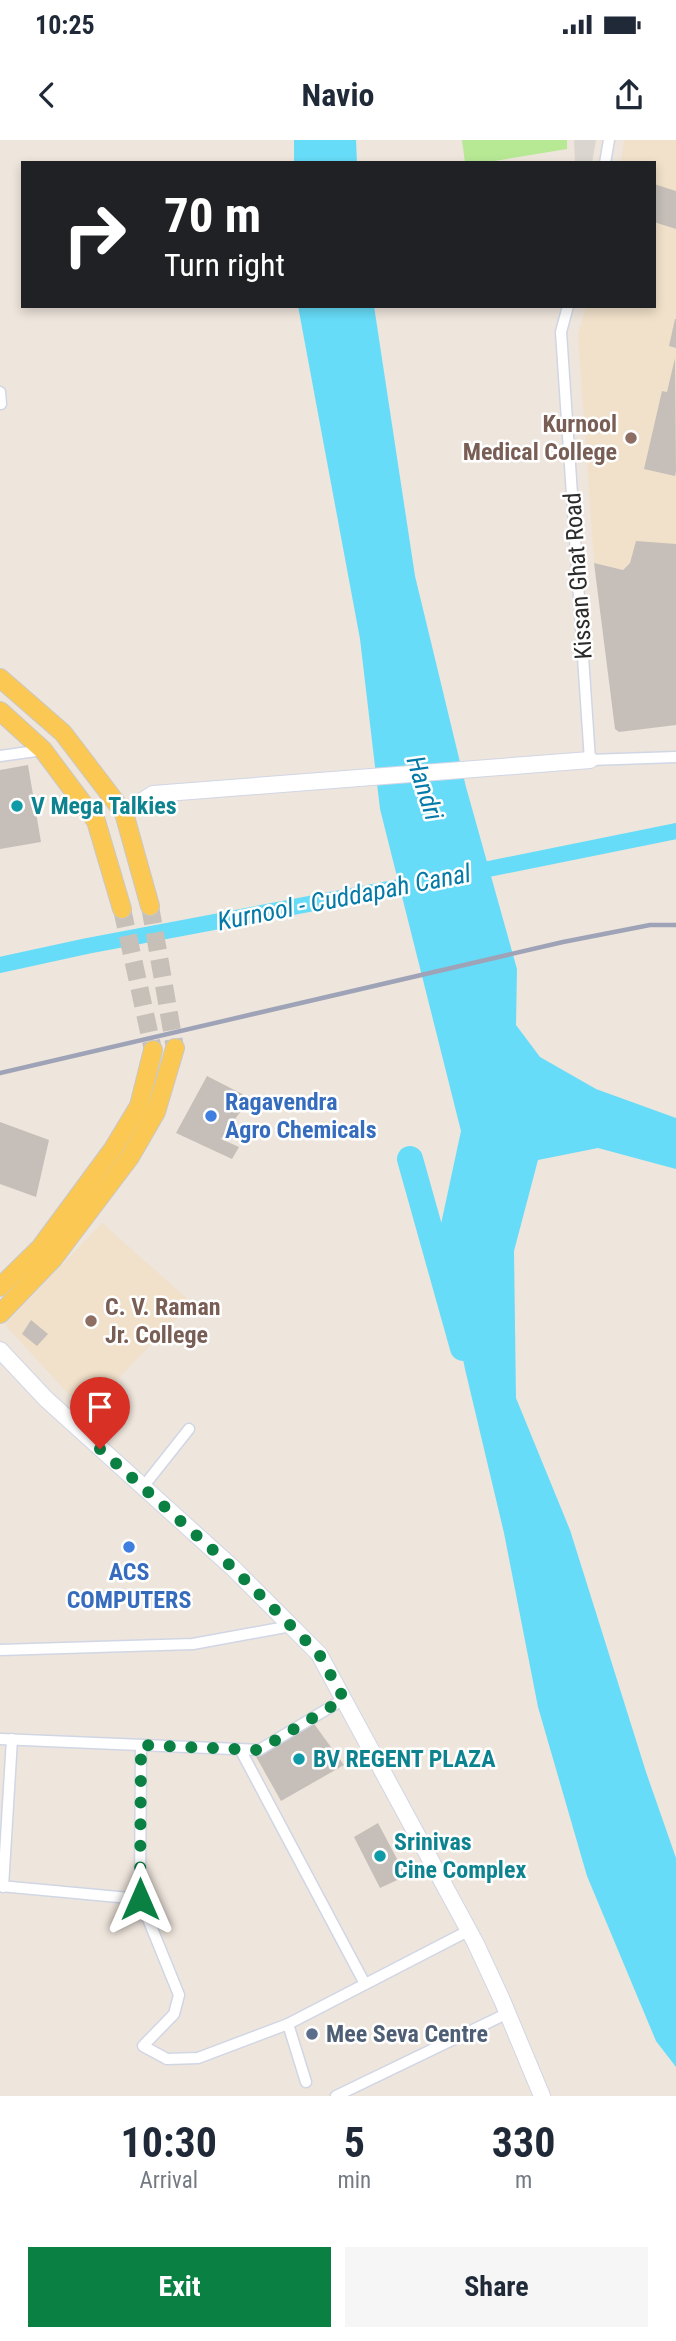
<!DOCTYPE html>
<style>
body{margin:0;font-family:"Roboto Condensed",sans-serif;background:#f6f6f7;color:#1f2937;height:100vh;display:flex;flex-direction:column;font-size:26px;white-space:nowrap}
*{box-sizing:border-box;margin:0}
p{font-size:23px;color:#747a83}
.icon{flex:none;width:38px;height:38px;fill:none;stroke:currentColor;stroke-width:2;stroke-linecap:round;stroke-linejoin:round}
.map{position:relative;height:1956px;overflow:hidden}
.panel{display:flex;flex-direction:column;background:#fff;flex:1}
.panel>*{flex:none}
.hud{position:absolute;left:21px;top:21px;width:635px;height:147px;border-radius:0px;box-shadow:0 4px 10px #0003;background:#202124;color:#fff;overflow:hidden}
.pin{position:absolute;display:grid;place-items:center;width:60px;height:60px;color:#fff;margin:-72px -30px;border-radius:50% 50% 50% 0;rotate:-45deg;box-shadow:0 0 7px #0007}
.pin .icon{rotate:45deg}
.me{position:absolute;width:77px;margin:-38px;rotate:0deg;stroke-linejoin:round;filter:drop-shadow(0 0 5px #0008)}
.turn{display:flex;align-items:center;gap:24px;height:147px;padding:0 28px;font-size:32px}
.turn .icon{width:91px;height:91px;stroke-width:2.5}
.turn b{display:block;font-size:49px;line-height:60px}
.eta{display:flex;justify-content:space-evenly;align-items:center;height:119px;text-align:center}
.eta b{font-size:42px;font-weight:700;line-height:49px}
.cta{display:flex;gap:14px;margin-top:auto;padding:14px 28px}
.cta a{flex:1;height:80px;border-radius:0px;background:#0b8043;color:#fff;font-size:28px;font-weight:700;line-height:80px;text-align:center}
.cta a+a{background:#f6f6f7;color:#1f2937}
.status{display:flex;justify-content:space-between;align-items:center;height:49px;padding:0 35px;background:#fff;direction:ltr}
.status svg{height:19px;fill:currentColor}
header{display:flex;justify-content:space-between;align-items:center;height:91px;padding:0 28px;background:#fff;font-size:32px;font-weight:700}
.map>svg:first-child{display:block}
</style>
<div class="status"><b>10:25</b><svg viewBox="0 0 49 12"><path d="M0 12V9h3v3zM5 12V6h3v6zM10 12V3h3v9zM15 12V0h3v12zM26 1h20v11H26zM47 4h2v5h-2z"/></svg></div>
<header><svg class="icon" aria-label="back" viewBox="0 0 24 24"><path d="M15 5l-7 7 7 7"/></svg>Navio<svg class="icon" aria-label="share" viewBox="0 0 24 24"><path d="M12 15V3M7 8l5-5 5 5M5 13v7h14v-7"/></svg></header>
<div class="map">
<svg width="676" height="1956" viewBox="0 0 676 1956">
<rect width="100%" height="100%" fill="#eee5dc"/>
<!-- education -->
<g fill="#f1e1ca">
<polygon points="624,0 676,0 676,404 630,423 623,430 594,423 578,195 586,166 654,166 654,23 621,23"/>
<polygon points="102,1083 192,1163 85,1272 5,1185"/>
</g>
<!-- green -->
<polygon fill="#b7e994" points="462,0 567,0 567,9 482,23 465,23"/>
<!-- plaza -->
<polygon fill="#dad5cf" points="574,0 596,0 592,23 575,23"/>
<!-- water -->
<g fill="#67dcf8">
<polygon points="294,0 356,0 357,23 294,23"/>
<polygon points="298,166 374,166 415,436 466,647 517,829 516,885 540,917 596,949 676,978 676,1029 598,1008 538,1020 514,1111 516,1258 570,1390 646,1632 676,1718 676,1927 656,1901 587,1736 538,1567 504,1393 465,1229 438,1098 461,991 380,669 360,499"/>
</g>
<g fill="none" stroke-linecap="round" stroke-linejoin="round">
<!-- canal -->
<g stroke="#67dcf8" stroke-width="16">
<polyline points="469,733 676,691"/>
<polyline points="0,825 87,806 420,743"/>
</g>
<!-- river -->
<polyline stroke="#67dcf8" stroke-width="26" points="410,1019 463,1208"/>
</g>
<!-- building -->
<g fill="#c6bfb9">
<polygon points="654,44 676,51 676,89 654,82"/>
<polygon points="675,179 676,179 676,208 669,206"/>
<polygon points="675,218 676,331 675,336 644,329 662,251 667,252"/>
<polygon points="636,401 676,404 676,585 619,592 615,589 594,423 623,430 630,423"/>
<polygon points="28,625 41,702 0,709 0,630"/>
<polygon points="207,936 250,958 221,999 239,1007 232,1019 176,993"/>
<polygon points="0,982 49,1000 36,1057 0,1044"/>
<polygon points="31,1180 48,1194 37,1206 22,1194"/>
<polygon points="312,1581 344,1625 281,1661 254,1613"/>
<polygon points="378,1683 406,1736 380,1748 354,1697"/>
</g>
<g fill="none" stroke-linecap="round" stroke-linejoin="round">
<!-- primary-tunnel -->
<g stroke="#c7c0b9" stroke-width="18" stroke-dasharray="18 9" stroke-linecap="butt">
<polyline points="150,766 175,908"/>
<polyline points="122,769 153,910"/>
</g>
<defs>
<g id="street">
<polyline points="605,23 609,0"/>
<polyline points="568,166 561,192 590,620 676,617"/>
<polyline points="0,252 1,264"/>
<polyline points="0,616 43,610"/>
<polyline points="143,1347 189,1289"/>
<polyline points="0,1510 193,1504 291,1486"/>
<polyline points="0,1599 259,1610 344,1559"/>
<polyline points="141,1605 140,1759 179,1855 174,1874 143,1906 167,1919 198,1918 288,1884"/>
<polyline points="240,1609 365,1844"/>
<polyline points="0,1746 140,1759"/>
<polyline points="3,1747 12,1599"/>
<polyline points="306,1942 288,1884 468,1791"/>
<polyline points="336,1956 508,1873"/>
</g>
<g id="secondary">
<polyline points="124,673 153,654 590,620"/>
<polyline points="0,1210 46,1259 233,1428 319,1514 475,1802 502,1860 542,1956"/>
</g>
<g id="primary">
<polyline points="0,538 63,593 124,673 150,766"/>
<polyline points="0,571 43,610 96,681 122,769"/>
<polyline points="0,1147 40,1108 113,1009 139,966 153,910"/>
<polyline points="0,1174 53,1119 130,1017 156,972 175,908"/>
</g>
</defs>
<!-- street casing -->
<use href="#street" stroke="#d1d6e5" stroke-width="13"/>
<!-- secondary casing -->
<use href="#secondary" stroke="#d1d6e5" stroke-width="18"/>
<!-- primary casing -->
<use href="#primary" stroke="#c8c8c8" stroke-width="20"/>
<!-- street -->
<use href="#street" stroke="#fff" stroke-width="10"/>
<!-- secondary -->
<use href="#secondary" stroke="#fff" stroke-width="16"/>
<!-- primary -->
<use href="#primary" stroke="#fbc853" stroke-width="18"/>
<!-- rail -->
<polyline stroke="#9ea3b7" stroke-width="4.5" points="0,933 563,802 650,785 676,785"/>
</g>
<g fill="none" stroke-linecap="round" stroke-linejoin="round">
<!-- route -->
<polyline stroke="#0b8043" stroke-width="12" stroke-dasharray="0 21.6" points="100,1309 233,1428 319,1514 344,1559 259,1610 141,1605 140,1759"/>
</g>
<!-- markers -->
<g fill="#8d6e63" stroke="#fff" stroke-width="2.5">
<circle cx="631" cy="298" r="7"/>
<circle cx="91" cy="1181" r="7"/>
</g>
<g fill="#0f9aa8" stroke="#fff" stroke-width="2.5">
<circle cx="17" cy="666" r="7"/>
<circle cx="299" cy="1619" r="7"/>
<circle cx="380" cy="1716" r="7"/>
</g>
<g fill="#3f7fe0" stroke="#fff" stroke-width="2.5">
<circle cx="211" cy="976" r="7"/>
<circle cx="129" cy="1407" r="7"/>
</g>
<circle fill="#5c6f8a" stroke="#fff" stroke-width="2.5" cx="312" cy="1894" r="7"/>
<g text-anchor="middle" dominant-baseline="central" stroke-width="5" stroke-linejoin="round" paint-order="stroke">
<!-- education labels -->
<g font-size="24" font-weight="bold" fill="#785e54" stroke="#fff" text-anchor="end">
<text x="617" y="284">Kurnool<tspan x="617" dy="28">Medical College</tspan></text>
<text x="105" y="1167" text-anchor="start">C. V. Raman<tspan x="105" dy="28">Jr. College</tspan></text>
</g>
<!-- street labels -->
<g font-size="24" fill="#2b2b2b" stroke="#fff">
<text transform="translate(578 436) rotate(-94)">Kissan Ghat Road</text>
</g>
<!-- culture labels -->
<g font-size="24" font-weight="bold" fill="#0d838f" stroke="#fff" text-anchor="start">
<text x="31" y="666">V Mega Talkies</text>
<text x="313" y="1619">BV REGENT PLAZA</text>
<text x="394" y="1702">Srinivas<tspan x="394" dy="28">Cine Complex</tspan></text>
</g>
<!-- shop labels -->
<g font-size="24" font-weight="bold" fill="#366cbe" stroke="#fff" text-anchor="start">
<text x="225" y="962">Ragavendra<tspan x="225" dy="28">Agro Chemicals</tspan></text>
<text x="129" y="1432" text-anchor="middle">ACS<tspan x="129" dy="28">COMPUTERS</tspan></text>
</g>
<!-- service labels -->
<g font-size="24" font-weight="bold" fill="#4e5e75" stroke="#fff" text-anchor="start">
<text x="326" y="1894">Mee Seva Centre</text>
</g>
<!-- water labels -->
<g font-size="26" font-style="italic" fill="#037aa7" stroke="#fff">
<text transform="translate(425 648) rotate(72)">Handri</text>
<text transform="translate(344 757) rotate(-11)">Kurnool - Cuddapah Canal</text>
</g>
</g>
</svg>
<div class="pin" style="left:100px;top:1309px;background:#d93025"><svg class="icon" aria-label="arrive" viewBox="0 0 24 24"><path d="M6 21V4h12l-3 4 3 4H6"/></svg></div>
<svg class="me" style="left:140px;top:1759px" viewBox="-20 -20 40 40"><path d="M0-17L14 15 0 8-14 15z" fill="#0b8043" stroke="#fff" stroke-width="4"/></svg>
<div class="hud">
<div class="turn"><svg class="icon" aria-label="right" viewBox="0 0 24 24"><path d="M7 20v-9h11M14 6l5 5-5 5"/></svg><div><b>70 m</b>Turn right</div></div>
</div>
</div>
<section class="panel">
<div class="eta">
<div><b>10:30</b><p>Arrival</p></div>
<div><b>5</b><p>min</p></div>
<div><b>330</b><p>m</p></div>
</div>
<div class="cta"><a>Exit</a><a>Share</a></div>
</section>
